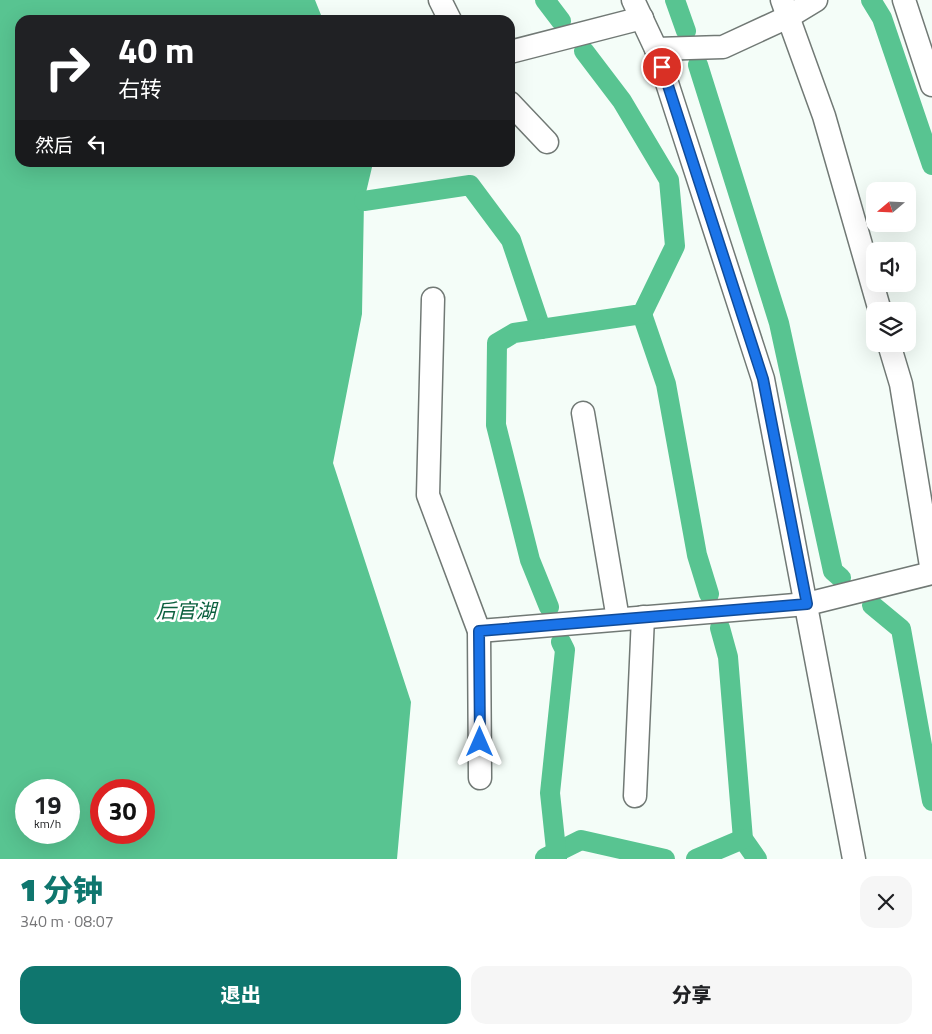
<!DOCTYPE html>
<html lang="zh">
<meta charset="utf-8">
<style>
body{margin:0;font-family:"Titillium Web","Noto Sans SC",sans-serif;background:#f6f6f6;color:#202124;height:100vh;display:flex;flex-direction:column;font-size:19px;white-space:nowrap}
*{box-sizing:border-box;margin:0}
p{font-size:16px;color:#757577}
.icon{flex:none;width:28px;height:28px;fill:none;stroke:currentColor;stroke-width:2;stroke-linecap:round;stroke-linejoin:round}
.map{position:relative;height:859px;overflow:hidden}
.side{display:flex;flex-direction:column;background:#fff;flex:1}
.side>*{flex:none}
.banner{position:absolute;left:15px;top:15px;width:500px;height:152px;border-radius:15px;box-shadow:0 5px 20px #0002;background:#202124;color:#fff;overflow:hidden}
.needle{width:32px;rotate:251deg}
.tools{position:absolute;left:866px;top:182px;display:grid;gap:10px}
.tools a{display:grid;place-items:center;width:50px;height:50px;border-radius:10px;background:#fff;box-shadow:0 5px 20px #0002;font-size:25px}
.speed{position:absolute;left:15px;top:779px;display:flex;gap:10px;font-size:25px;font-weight:700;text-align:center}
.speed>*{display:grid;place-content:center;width:65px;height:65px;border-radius:50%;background:#fff;box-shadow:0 5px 20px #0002;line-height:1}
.speed small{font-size:12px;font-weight:400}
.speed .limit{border:8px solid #d22;background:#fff;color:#111}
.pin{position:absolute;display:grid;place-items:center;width:42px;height:42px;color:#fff;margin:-21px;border:2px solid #fff;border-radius:50%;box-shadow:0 1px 5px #0007}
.me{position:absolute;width:55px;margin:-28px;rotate:0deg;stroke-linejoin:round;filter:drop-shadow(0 0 4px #0008)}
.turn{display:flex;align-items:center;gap:18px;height:105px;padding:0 20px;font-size:22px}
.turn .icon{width:65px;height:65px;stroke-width:2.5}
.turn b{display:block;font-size:35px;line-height:42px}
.then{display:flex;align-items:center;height:48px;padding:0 20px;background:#0003;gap:10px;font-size:19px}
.round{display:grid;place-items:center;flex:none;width:52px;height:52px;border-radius:15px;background:#f6f6f6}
.summary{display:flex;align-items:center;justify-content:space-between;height:85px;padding:0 20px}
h1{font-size:30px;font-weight:800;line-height:38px;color:#0f766e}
.primary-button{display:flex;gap:10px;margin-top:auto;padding:10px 20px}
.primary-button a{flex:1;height:58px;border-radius:15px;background:#0f766e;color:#fff;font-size:20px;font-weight:800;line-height:58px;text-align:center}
.primary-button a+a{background:#f6f6f6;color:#202124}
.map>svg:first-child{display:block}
</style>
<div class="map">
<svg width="932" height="859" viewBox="0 0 932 859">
<rect width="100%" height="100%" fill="#f4fdf8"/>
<!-- water -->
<path fill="#58c491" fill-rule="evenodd" d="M0,0H315L323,20H20V162L373,163L364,201L362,314L333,463L411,702L397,859H0ZM26,790H69V832H26ZM101,790H144V832H101Z"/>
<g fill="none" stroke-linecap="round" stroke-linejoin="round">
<!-- canal -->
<g stroke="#58c491" stroke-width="20">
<polyline points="545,0 561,21"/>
<polyline points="675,0 686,31"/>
<polyline points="871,0 882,18 932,165"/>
<polyline points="698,65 779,323 833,571 841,578"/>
<polyline points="364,201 470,185 511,240 541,329"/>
<polyline points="642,314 666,384 697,555 709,594"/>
<polyline points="872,605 901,629 932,801"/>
<polyline points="549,607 530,560 496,425 497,343 514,333 642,314 675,246 669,180 622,101 584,51"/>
<polyline points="720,628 728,657 743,839 757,859"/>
<polyline points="545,858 581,840 665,859"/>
<polyline points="557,859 550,793 565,650 561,642"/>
<polyline points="696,859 743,839"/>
</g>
<defs>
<g id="minor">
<polyline points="440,0 450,20"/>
<polyline points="633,0 656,49 763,379 854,859"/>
<polyline points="782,0 824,116 880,311"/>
<polyline points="904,0 932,85"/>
<polyline points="656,49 723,47 788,17 816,0"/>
<polyline points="510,52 642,18"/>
<polyline points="510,103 547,142"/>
<polyline points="433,299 428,495 479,631 480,778"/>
<polyline points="889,344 901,384 932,572"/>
<polyline points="583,413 618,619"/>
<polyline points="479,631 807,604 932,573"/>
<polyline points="635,796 643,617"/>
</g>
</defs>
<!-- minor casing -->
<use href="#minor" stroke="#717975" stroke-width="25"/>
<!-- minor -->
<use href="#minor" stroke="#fff" stroke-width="22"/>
</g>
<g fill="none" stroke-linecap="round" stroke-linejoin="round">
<defs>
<polyline id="route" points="480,742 479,631 807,604 763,379 662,67"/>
</defs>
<!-- route casing -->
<use href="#route" stroke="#114b97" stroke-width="12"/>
<!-- route -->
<use href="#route" stroke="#1a73e8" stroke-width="9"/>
</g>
<g text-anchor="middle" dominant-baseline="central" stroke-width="5" stroke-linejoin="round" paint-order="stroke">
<!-- water labels -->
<g font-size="20" font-style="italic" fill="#0c603f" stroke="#fff">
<text x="186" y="610">后官湖</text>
</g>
</g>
</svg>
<div class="tools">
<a><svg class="needle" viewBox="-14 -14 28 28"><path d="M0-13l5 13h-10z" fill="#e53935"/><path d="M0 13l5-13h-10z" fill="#757577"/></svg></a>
<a><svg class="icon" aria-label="sound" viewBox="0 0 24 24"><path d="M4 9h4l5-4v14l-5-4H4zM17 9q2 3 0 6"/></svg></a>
<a><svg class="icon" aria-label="layers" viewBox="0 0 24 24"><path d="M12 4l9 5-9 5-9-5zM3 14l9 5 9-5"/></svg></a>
</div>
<div class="speed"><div>19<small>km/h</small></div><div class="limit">30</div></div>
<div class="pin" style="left:662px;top:67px;background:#d93025"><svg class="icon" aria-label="arrive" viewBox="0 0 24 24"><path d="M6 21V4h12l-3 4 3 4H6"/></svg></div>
<svg class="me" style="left:480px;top:742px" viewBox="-20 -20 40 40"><path d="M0-17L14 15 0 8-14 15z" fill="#1a73e8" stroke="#fff" stroke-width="4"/></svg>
<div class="banner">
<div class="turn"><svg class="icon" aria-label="right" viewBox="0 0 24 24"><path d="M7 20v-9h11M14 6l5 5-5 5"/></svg><div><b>40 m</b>右转</div></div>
<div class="then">然后<svg class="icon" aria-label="left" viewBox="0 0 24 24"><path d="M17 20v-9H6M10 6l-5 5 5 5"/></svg></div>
</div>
</div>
<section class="side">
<div class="summary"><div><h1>1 分钟</h1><p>340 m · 08:07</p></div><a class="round"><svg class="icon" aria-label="close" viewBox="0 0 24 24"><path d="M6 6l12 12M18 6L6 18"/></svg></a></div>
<div class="primary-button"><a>退出</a><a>分享</a></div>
</section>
